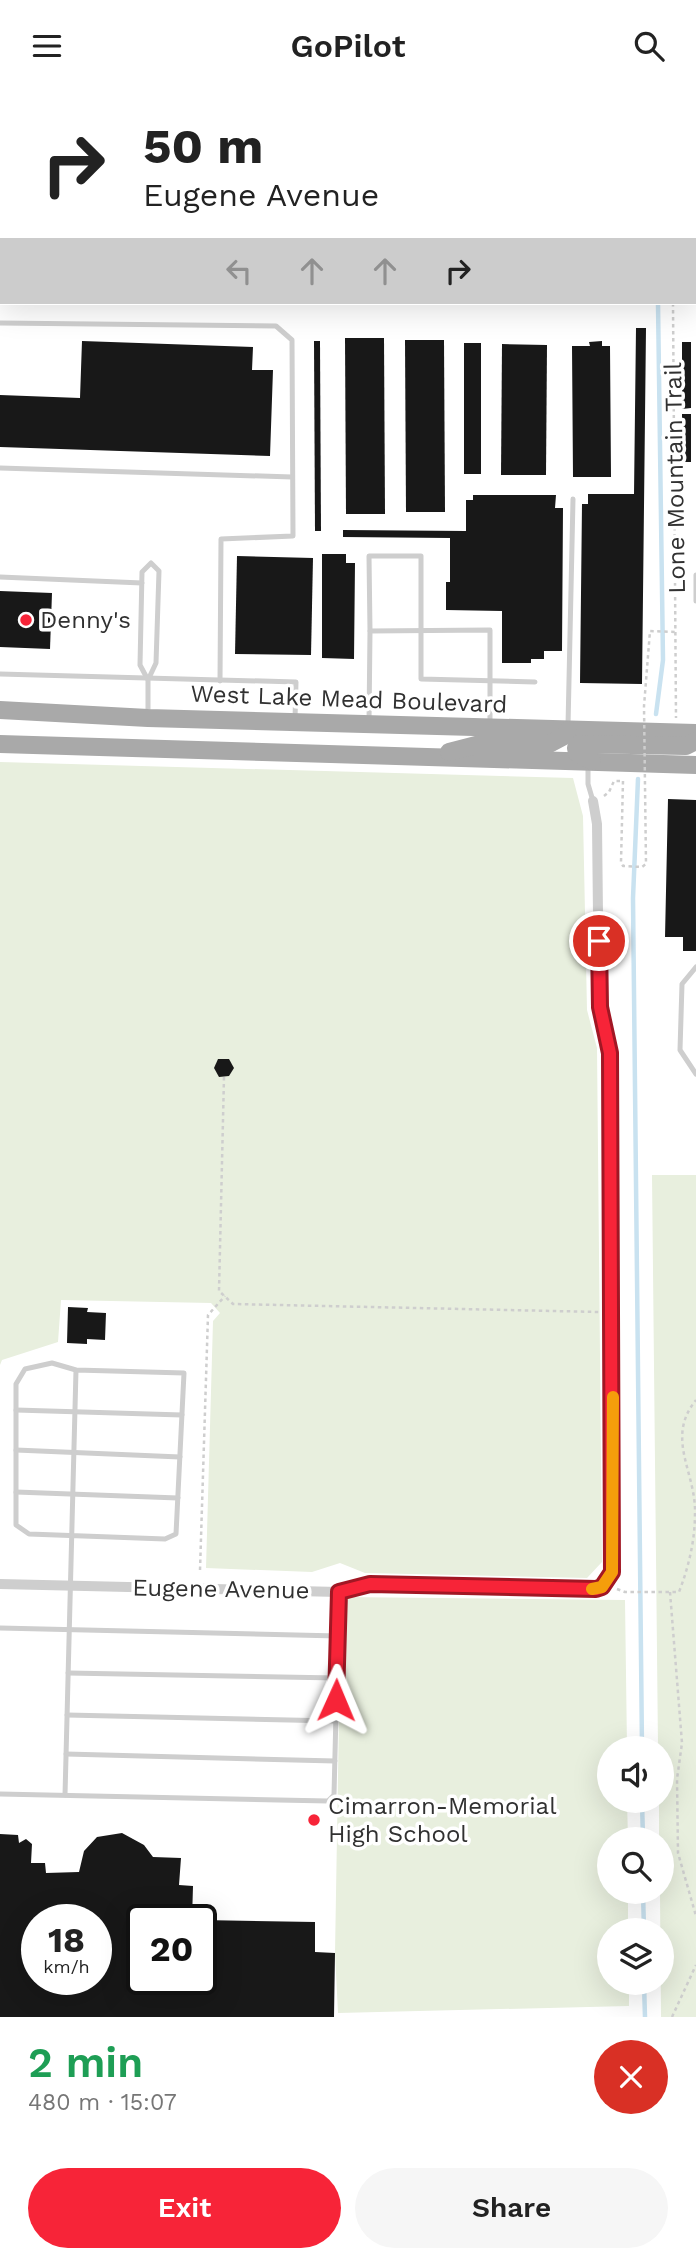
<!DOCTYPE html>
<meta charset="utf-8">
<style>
body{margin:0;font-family:"Work Sans",sans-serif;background:#f6f6f6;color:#222;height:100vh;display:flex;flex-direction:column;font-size:26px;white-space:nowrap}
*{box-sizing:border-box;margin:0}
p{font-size:23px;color:#767676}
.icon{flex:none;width:38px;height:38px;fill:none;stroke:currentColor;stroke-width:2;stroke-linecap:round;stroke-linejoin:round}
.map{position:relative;height:1926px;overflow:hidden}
.sheet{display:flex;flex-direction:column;background:#fff;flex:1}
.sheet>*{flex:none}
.banner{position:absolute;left:0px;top:0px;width:696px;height:214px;box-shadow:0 7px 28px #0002;background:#fff;color:#222;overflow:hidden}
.tools{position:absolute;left:597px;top:1645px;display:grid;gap:14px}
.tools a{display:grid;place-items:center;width:77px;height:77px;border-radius:50%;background:#fff;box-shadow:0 7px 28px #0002;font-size:35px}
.speed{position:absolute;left:21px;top:1813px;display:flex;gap:14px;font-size:35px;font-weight:700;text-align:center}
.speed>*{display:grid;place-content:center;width:91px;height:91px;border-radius:50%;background:#fff;box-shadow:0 7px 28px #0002;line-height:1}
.speed small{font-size:18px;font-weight:400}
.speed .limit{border:4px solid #111;border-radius:10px;background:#fff;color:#111}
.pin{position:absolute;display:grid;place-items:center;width:60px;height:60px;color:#fff;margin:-30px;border:4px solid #fff;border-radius:50%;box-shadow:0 2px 7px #0007}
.me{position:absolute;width:77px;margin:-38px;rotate:1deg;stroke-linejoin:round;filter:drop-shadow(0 0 5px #0008)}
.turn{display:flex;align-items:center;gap:24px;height:147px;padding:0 28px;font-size:32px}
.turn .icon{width:91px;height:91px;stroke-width:2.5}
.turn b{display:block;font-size:49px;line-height:60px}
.lanes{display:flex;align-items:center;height:66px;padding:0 28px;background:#0003;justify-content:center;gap:35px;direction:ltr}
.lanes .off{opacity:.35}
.round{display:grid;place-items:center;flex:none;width:74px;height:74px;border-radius:37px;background:#f6f6f6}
.overview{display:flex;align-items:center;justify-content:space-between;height:119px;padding:0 28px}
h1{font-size:42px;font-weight:600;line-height:52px;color:#1e9e55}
.button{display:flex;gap:14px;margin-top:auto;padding:14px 28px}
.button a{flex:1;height:80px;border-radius:42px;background:#f72438;color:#fff;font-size:28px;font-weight:600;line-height:80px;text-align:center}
.button a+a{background:#f6f6f6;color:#222}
header{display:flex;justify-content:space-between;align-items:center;height:91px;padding:0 28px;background:#fff;font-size:32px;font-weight:600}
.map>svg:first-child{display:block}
</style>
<header><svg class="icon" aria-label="menu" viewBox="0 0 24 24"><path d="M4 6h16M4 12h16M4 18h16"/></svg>GoPilot<svg class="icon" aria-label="search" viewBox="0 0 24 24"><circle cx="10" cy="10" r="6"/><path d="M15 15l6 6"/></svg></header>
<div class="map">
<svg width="696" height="1926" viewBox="0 0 696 1926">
<rect width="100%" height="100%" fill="#fff"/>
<!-- green -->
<g fill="#e8efde">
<polygon points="0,671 573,687 583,725 587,919 597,957 602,1471 587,1487 365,1482 340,1472 312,1481 206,1477 213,1230 220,1222 211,1212 61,1209 58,1251 2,1269 0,1274"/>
<polygon points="652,1084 696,1084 696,1926 661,1926 660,1801 662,1801 662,1748 659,1748 659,1710 662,1710 662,1657 658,1657"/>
<polygon points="341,1506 625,1509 627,1657 609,1657 609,1710 627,1710 628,1748 609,1748 609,1801 628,1801 628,1839 609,1839 609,1892 629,1892 629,1915 338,1922 335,1862"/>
</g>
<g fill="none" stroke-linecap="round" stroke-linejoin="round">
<!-- stream -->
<g stroke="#c9e2f0" stroke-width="4.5">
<polyline points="655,0 655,2"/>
<polyline points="695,158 696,158"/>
<polyline points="656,623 663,569 658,212"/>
<polyline points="638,688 633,807 642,1657"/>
<polyline points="642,1710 643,1748"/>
<polyline points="643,1801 644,1839"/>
<polyline points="644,1892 645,1926"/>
</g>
</g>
<!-- building -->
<g fill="#181818" fill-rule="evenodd">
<polygon points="636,237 646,237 642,593 580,592 582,413 588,413 588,403 634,403"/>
<polygon points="345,247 384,247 385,423 346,423"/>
<polygon points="405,249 444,249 445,421 406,421"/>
<polygon points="82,250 253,256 252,279 273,279 270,365 0,356 0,304 80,307"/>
<polygon points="314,250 320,250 321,440 315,440"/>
<polygon points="602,250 602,255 610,255 611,386 573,386 572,255 590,255 589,251"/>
<polygon points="682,251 691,251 691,317 682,318"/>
<rect x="464" y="252" width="17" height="131"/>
<polygon points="502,253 547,254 546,384 501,384"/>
<rect x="682" y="323" width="9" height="48"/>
<polygon points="473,404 556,404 555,417 563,417 562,560 544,560 544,568 531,568 531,572 502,572 502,520 446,519 446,491 450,491 450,447 343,446 343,439 466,440 466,409 473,409"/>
<polygon points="322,463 346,463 346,472 355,472 354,568 322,567"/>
<polygon points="237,465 313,467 311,564 235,563"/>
<polygon points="0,500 52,502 50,558 0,556"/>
<polygon points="668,708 696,709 696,860 683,860 683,846 665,846"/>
<polygon points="218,968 229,968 234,977 229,985 219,986 214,977"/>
<polygon points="68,1216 88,1217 87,1221 106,1222 105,1249 87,1248 87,1253 67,1252"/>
<path d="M122,1742L144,1754L153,1766L181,1767L179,1794L193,1795L192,1829H142V1888H201V1829L315,1831V1861L335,1862L334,1926H0V1743L18,1744L19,1752L26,1748L32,1753L31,1772H45L46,1782L79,1781L84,1760L97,1746ZM37,1829H96V1888H37Z"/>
</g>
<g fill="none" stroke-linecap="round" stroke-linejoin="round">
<!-- path -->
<g stroke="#cecece" stroke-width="2.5" stroke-dasharray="3.5 3.5" stroke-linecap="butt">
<polyline points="671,0 671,2"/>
<polyline points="673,212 676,627"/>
<polyline points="604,705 609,701 614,690 623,690"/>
<polyline points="224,986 219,1200 233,1213 599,1221"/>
<polyline points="200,1479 208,1224 225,1205"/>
<path d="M617,1498L625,1501H679C689,1475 695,1449 695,1422C696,1381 665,1347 696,1309"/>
<polyline points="670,1501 682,1652 677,1688 678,1762 696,1825"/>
<polyline points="672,1926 696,1874"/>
</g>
<!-- service -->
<g stroke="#cecece" stroke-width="5">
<polyline points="0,232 276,235 292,249 293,445 221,448 220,590"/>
<polyline points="0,377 292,386"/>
<polyline points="696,484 696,510"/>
<polyline points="0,486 142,492"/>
<polyline points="370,540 369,465 421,465 421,588 535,591"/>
<polyline points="0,583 296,591 295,628"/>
<polyline points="148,624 148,589 156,572 159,480 151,472 142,481 140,574 148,589"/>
<polyline points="369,631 370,540 490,539 490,633"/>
<polyline points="568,635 573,408"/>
<polyline points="588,675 588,693 593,710"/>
<polyline points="696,876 682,893 680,959 696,983"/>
<polyline points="16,1319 182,1324"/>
<polyline points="16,1359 180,1366"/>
<polyline points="16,1401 178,1407"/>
<polyline points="0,1537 338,1545"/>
<polyline points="68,1582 337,1587"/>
<polyline points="67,1624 336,1630"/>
<polyline points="66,1663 335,1670"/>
<polyline points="0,1703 328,1710 334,1704 339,1501"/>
<polyline points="65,1704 76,1279 52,1272 25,1278 16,1293 16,1434 29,1443 165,1448 176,1443 184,1282 76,1279"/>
</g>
<!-- minor -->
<g stroke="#cecece" stroke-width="10">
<polyline points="71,0 71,2"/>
<polyline points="232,0 232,2"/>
<polyline points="393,0 393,2"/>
<polyline points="555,0 555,2"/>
<polyline points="0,127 2,127"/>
<path d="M0,1493L339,1501L370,1493L585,1499C602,1498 611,1490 613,1472L610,962L599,916L597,733L593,710"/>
</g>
<!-- primary -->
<g stroke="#a9a9a9" stroke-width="18">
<polyline points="0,619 148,627 696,642"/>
<polyline points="0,653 696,674"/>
<polyline points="449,661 480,653 549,653 566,644 568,639"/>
<polyline points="592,670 577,662 576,657 579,653 686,655 696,650"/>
</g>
<!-- path-bridge -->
<polyline stroke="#cecece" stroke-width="2.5" stroke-dasharray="3.5 3.5" stroke-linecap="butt" points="623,690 621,771 623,775 642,776 646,773 644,615 650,540 676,541"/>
</g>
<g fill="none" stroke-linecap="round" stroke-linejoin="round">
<defs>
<polyline id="route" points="336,1609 339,1501 370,1493 596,1498 602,1496 612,1481 610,962 600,916 599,850"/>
</defs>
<!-- route casing -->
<use href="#route" stroke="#a11724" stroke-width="18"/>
<!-- route -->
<use href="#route" stroke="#f72438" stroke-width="12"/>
<!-- slow -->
<polyline stroke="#f59e0b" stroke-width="12" points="592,1498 602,1496 612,1481 613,1306"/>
</g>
<!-- markers -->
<g fill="#f72438" stroke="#fff" stroke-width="2.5">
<circle cx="26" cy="529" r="7"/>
<circle cx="314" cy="1729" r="7"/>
</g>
<g text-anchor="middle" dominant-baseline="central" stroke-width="7" stroke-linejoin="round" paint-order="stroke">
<!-- street labels -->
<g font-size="24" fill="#313131" stroke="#fff">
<text transform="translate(675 387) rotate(-91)">Lone Mountain Trail</text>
<text transform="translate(349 608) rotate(2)">West Lake Mead Boulevard</text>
<text transform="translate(221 1498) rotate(1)">Eugene Avenue</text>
</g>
<!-- poi labels -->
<g font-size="24" fill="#313131" stroke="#fff" text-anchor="start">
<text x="40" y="529">Denny's</text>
<text x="328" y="1715">Cimarron-Memorial<tspan x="328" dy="28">High School</tspan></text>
</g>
</g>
</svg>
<div class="tools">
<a><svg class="icon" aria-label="sound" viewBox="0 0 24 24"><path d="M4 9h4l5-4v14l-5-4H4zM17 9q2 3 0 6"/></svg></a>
<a><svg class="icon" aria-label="search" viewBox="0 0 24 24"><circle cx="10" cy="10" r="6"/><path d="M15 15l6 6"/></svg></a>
<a><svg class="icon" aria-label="layers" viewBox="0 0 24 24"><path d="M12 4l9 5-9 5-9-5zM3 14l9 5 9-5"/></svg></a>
</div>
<div class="speed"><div>18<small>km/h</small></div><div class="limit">20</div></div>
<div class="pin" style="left:599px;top:850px;background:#d93025"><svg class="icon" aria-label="arrive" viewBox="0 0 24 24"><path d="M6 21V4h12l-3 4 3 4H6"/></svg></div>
<svg class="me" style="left:336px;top:1609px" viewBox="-20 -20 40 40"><path d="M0-17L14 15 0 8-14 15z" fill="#f72438" stroke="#fff" stroke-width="4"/></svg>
<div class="banner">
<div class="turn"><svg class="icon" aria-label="right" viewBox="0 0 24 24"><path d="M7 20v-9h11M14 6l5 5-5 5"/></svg><div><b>50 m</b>Eugene Avenue</div></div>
<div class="lanes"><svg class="icon off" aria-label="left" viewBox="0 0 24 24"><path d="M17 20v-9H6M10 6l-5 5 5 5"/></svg><svg class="icon off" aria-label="ahead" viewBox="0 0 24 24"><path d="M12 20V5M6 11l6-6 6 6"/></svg><svg class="icon off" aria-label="ahead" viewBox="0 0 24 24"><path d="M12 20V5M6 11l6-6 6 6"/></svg><svg class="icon" aria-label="right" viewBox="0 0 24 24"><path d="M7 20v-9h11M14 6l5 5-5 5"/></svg></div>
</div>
</div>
<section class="sheet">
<div class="overview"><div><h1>2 min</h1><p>480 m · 15:07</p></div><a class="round" style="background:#d93025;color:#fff"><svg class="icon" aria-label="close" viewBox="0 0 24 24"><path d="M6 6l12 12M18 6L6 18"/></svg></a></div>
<div class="button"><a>Exit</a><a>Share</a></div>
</section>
